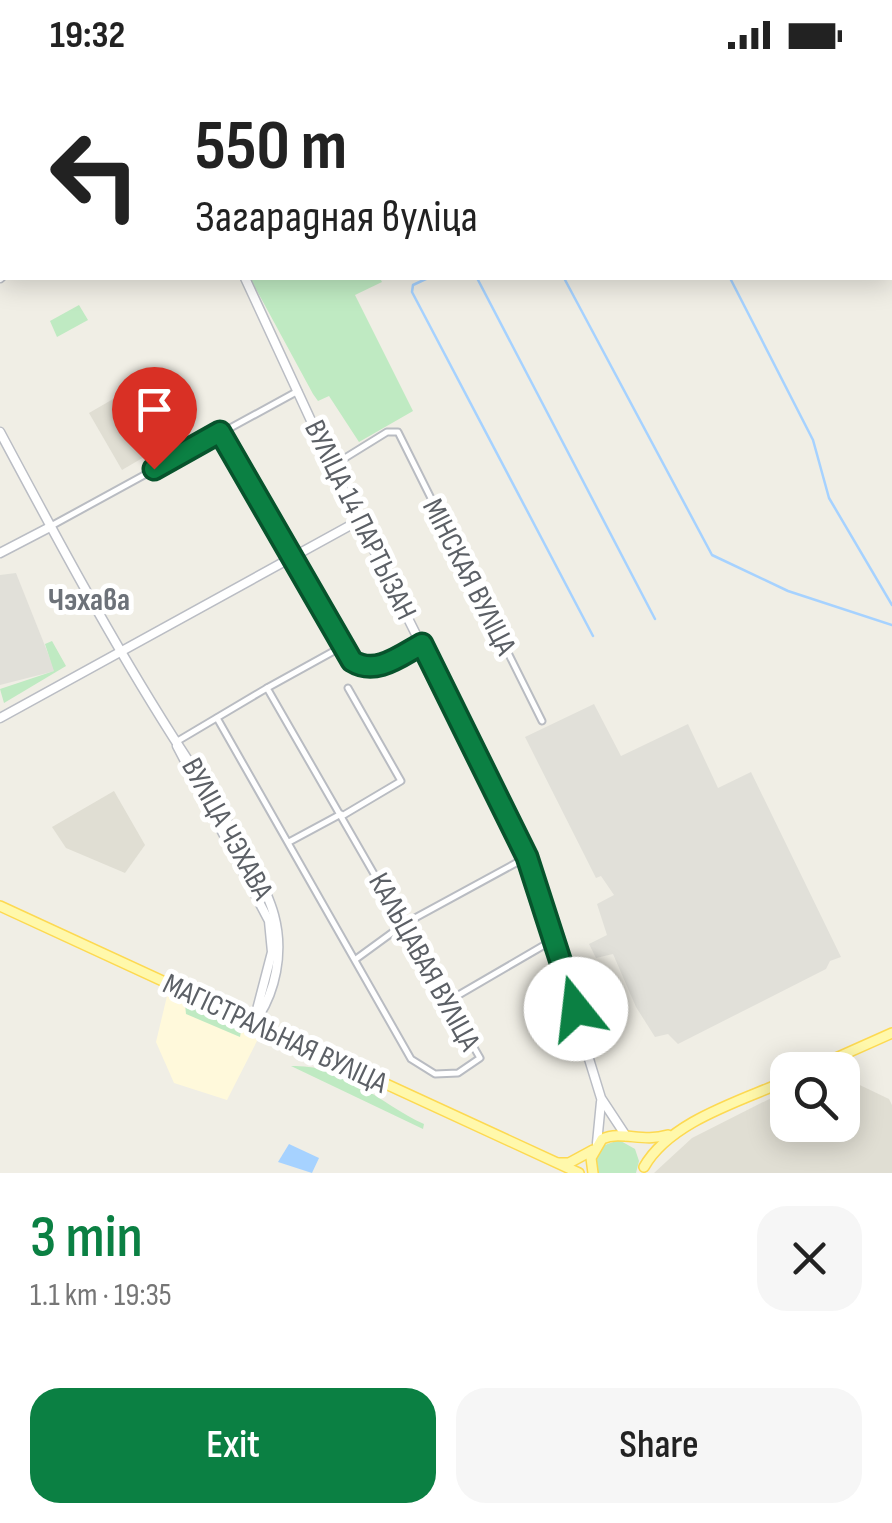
<!DOCTYPE html>
<meta charset="utf-8">
<style>
body{margin:0;font-family:"Sofia Sans Condensed",sans-serif;background:#f6f6f6;color:#222;height:100vh;display:flex;flex-direction:column;font-size:38px;white-space:nowrap}
*{box-sizing:border-box;margin:0}
p{font-size:32px;color:#767676}
.icon{flex:none;width:55px;height:55px;fill:none;stroke:currentColor;stroke-width:2;stroke-linecap:round;stroke-linejoin:round}
.map{position:relative;height:1103px;overflow:hidden}
.drawer{display:flex;flex-direction:column;background:#fff;flex:1}
.drawer>*{flex:none}
.banner{position:absolute;left:0px;top:0px;width:892px;height:210px;box-shadow:0 5px 25px #0003;background:#fff;color:#222;overflow:hidden}
.fabs{position:absolute;left:770px;top:982px;display:grid;gap:20px}
.fabs a{display:grid;place-items:center;width:90px;height:90px;border-radius:20px;background:#fff;box-shadow:0 5px 25px #0003;font-size:50px}
.pin{position:absolute;display:grid;place-items:center;width:85px;height:85px;color:#fff;margin:-102px -42px;border-radius:50% 50% 50% 0;rotate:-45deg;box-shadow:0 0 10px #0007}
.pin .icon{rotate:45deg}
.me{position:absolute;width:110px;margin:-55px;rotate:344deg;stroke-linejoin:round;filter:drop-shadow(0 0 8px #0008)}
.turn{display:flex;align-items:center;gap:35px;height:210px;padding:0 30px;font-size:45px}
.turn .icon{width:130px;height:130px;stroke-width:2.5}
.turn b{display:block;font-size:70px;line-height:85px}
.round{display:grid;place-items:center;flex:none;width:105px;height:105px;border-radius:30px;background:#f6f6f6}
.overview{display:flex;align-items:center;justify-content:space-between;height:170px;padding:0 30px}
h1{font-size:60px;font-weight:600;line-height:75px;color:#0b8043}
.cta{display:flex;gap:20px;margin-top:auto;padding:20px 30px}
.cta a{flex:1;height:115px;border-radius:30px;background:#0b8043;color:#fff;font-size:40px;font-weight:600;line-height:115px;text-align:center}
.cta a+a{background:#f6f6f6;color:#222}
.status{display:flex;justify-content:space-between;align-items:center;height:70px;padding:0 50px;background:#fff;direction:ltr}
.status svg{height:28px;fill:currentColor}
.map>svg:first-child{display:block}
</style>
<div class="status"><b>19:32</b><svg viewBox="0 0 49 12"><path d="M0 12V9h3v3zM5 12V6h3v6zM10 12V3h3v9zM15 12V0h3v12zM26 1h20v11H26zM47 4h2v5h-2z"/></svg></div>
<div class="map">
<svg width="892" height="1103" viewBox="0 0 892 1103">
<rect width="100%" height="100%" fill="#f0eee5"/>
<!-- commercial -->
<polygon fill="#fff9db" points="168,922 260,965 227,1030 174,1013 156,972"/>
<!-- industrial -->
<g fill="#e1e0d9">
<polygon points="16,503 55,601 0,615 0,505"/>
<polygon points="594,634 621,686 688,654 718,718 751,702 841,887 830,891 826,899 678,974 668,964 655,967 636,937 613,884 596,888 589,874 607,865 597,834 614,825 601,806 596,808 525,667"/>
</g>
<!-- education -->
<g fill="#e0ded3">
<polygon points="151,307 185,363 122,400 89,343"/>
<polygon points="114,721 145,775 125,803 66,778 52,757"/>
<polygon points="843,1007 889,1029 892,1035 892,1103 654,1103 692,1068 787,1020 788,1055 842,1055"/>
</g>
<!-- green -->
<g fill="#bfeac2">
<polygon points="250,208 380,208 382,212 355,225 413,341 359,372 329,326 318,331 313,324"/>
<polygon points="79,235 88,250 57,267 50,251"/>
<polygon points="52,571 66,596 4,633 0,619 54,601 45,574"/>
<polygon points="194,932 242,955 240,967 186,944 185,934"/>
<path d="M291,996C344,994 377,1032 424,1054L423,1059Z"/>
<polygon points="619,1070 635,1079 639,1091 636,1103 598,1103 596,1086 602,1076"/>
</g>
<!-- water -->
<polygon fill="#a6d2ff" points="289,1074 319,1088 312,1103 278,1092"/>
<g fill="none" stroke-linecap="round" stroke-linejoin="round">
<!-- stream -->
<g stroke="#a6d2ff" stroke-width="2.5">
<polyline points="619,0 621,2"/>
<polyline points="548,2 552,0"/>
<polyline points="428,208 413,215 412,222 593,566"/>
<polyline points="477,208 655,549"/>
<polyline points="564,208 712,485 788,521 892,555"/>
<polyline points="730,208 813,370 829,428 892,535"/>
</g>
<defs>
<g id="street">
<polyline points="87,0 88,2"/>
<polyline points="325,0 326,2"/>
<polyline points="374,2 379,0"/>
<polyline points="534,2 538,0"/>
<polyline points="0,18 2,23"/>
<polyline points="0,189 2,192"/>
<path d="M219,362L352,591C376,605 399,586 421,574"/>
<polyline points="332,396 387,362 398,362 542,651"/>
<polyline points="51,456 298,321"/>
<polyline points="217,648 411,989 435,1004 458,1003 480,988 267,618 343,576"/>
<polyline points="176,672 267,618"/>
<polyline points="342,746 401,711 348,618"/>
<polyline points="289,772 341,744"/>
<polyline points="356,889 404,854 527,787"/>
<polyline points="450,930 553,870"/>
</g>
<g id="secondary">
<polyline points="179,0 179,2"/>
<polyline points="0,208 2,206"/>
<polyline points="245,208 332,396 527,787 601,1028 626,1066"/>
<path d="M0,362C55,465 110,568 173,667C201,711 261,797 274,845C284,882 276,923 254,953"/>
<polyline points="0,483 50,457"/>
<polyline points="0,648 360,450"/>
<polyline points="177,676 269,851 272,882 254,951"/>
<polyline points="597,1073 601,1032"/>
</g>
<g id="primary">
<polyline points="0,836 579,1103"/>
<polyline points="809,1000 892,963"/>
<polyline points="559,1093 569,1093 593,1080"/>
<path d="M644,1097C670,1051 741,1031 788,1010"/>
<path d="M593,1103L591,1088L602,1069C622,1060 642,1073 668,1065"/>
</g>
</defs>
<!-- street casing -->
<use href="#street" stroke="#b9bcc2" stroke-width="9"/>
<!-- secondary casing -->
<use href="#secondary" stroke="#babdc4" stroke-width="11"/>
<!-- primary casing -->
<use href="#primary" stroke="#fdd951" stroke-width="12"/>
<!-- street -->
<use href="#street" stroke="#fff" stroke-width="5"/>
<!-- secondary -->
<use href="#secondary" stroke="#fff" stroke-width="8"/>
<!-- primary -->
<use href="#primary" stroke="#fff8ab" stroke-width="9"/>
</g>
<g fill="none" stroke-linecap="round" stroke-linejoin="round">
<defs>
<path id="route" d="M154,399L220,362L352,591C376,606 400,586 422,574L527,787L576,939"/>
</defs>
<!-- route casing -->
<use href="#route" stroke="#07532c" stroke-width="25"/>
<!-- route -->
<use href="#route" stroke="#0b8043" stroke-width="18"/>
</g>
<g text-anchor="middle" dominant-baseline="central" stroke-width="10" stroke-linejoin="round" paint-order="stroke">
<!-- street labels -->
<g font-size="30" fill="#5c6066" stroke="#fff">
<text transform="translate(360 450) rotate(64)">ВУЛІЦА 14 ПАРТЫЗАН</text>
<text transform="translate(469 507) rotate(63)">МІНСКАЯ ВУЛІЦА</text>
<text transform="translate(227 759) rotate(61)">ВУЛІЦА ЧЭХАВА</text>
<text transform="translate(424 892) rotate(61)">КАЛЬЦАВАЯ ВУЛІЦА</text>
<text transform="translate(275 964) rotate(25)">МАГІСТРАЛЬНАЯ ВУЛІЦА</text>
</g>
<!-- neighbourhood labels -->
<g font-size="32" font-weight="bold" fill="#6d7279" stroke="#fff">
<text x="89" y="530">Чэхава</text>
</g>
</g>
</svg>
<div class="fabs">
<a><svg class="icon" aria-label="search" viewBox="0 0 24 24"><circle cx="10" cy="10" r="6"/><path d="M15 15l6 6"/></svg></a>
</div>
<div class="pin" style="left:154px;top:399px;background:#d93025"><svg class="icon" aria-label="arrive" viewBox="0 0 24 24"><path d="M6 21V4h12l-3 4 3 4H6"/></svg></div>
<svg class="me" style="left:576px;top:939px" viewBox="-20 -20 40 40"><circle r="19" fill="#fff"/><path d="M0-13L10 11 0 6-10 11z" fill="#0b8043"/></svg>
<div class="banner">
<div class="turn"><svg class="icon" aria-label="left" viewBox="0 0 24 24"><path d="M17 20v-9H6M10 6l-5 5 5 5"/></svg><div><b>550 m</b>Загарадная вуліца</div></div>
</div>
</div>
<section class="drawer">
<div class="overview"><div><h1>3 min</h1><p>1.1 km · 19:35</p></div><a class="round"><svg class="icon" aria-label="close" viewBox="0 0 24 24"><path d="M6 6l12 12M18 6L6 18"/></svg></a></div>
<div class="cta"><a>Exit</a><a>Share</a></div>
</section>
